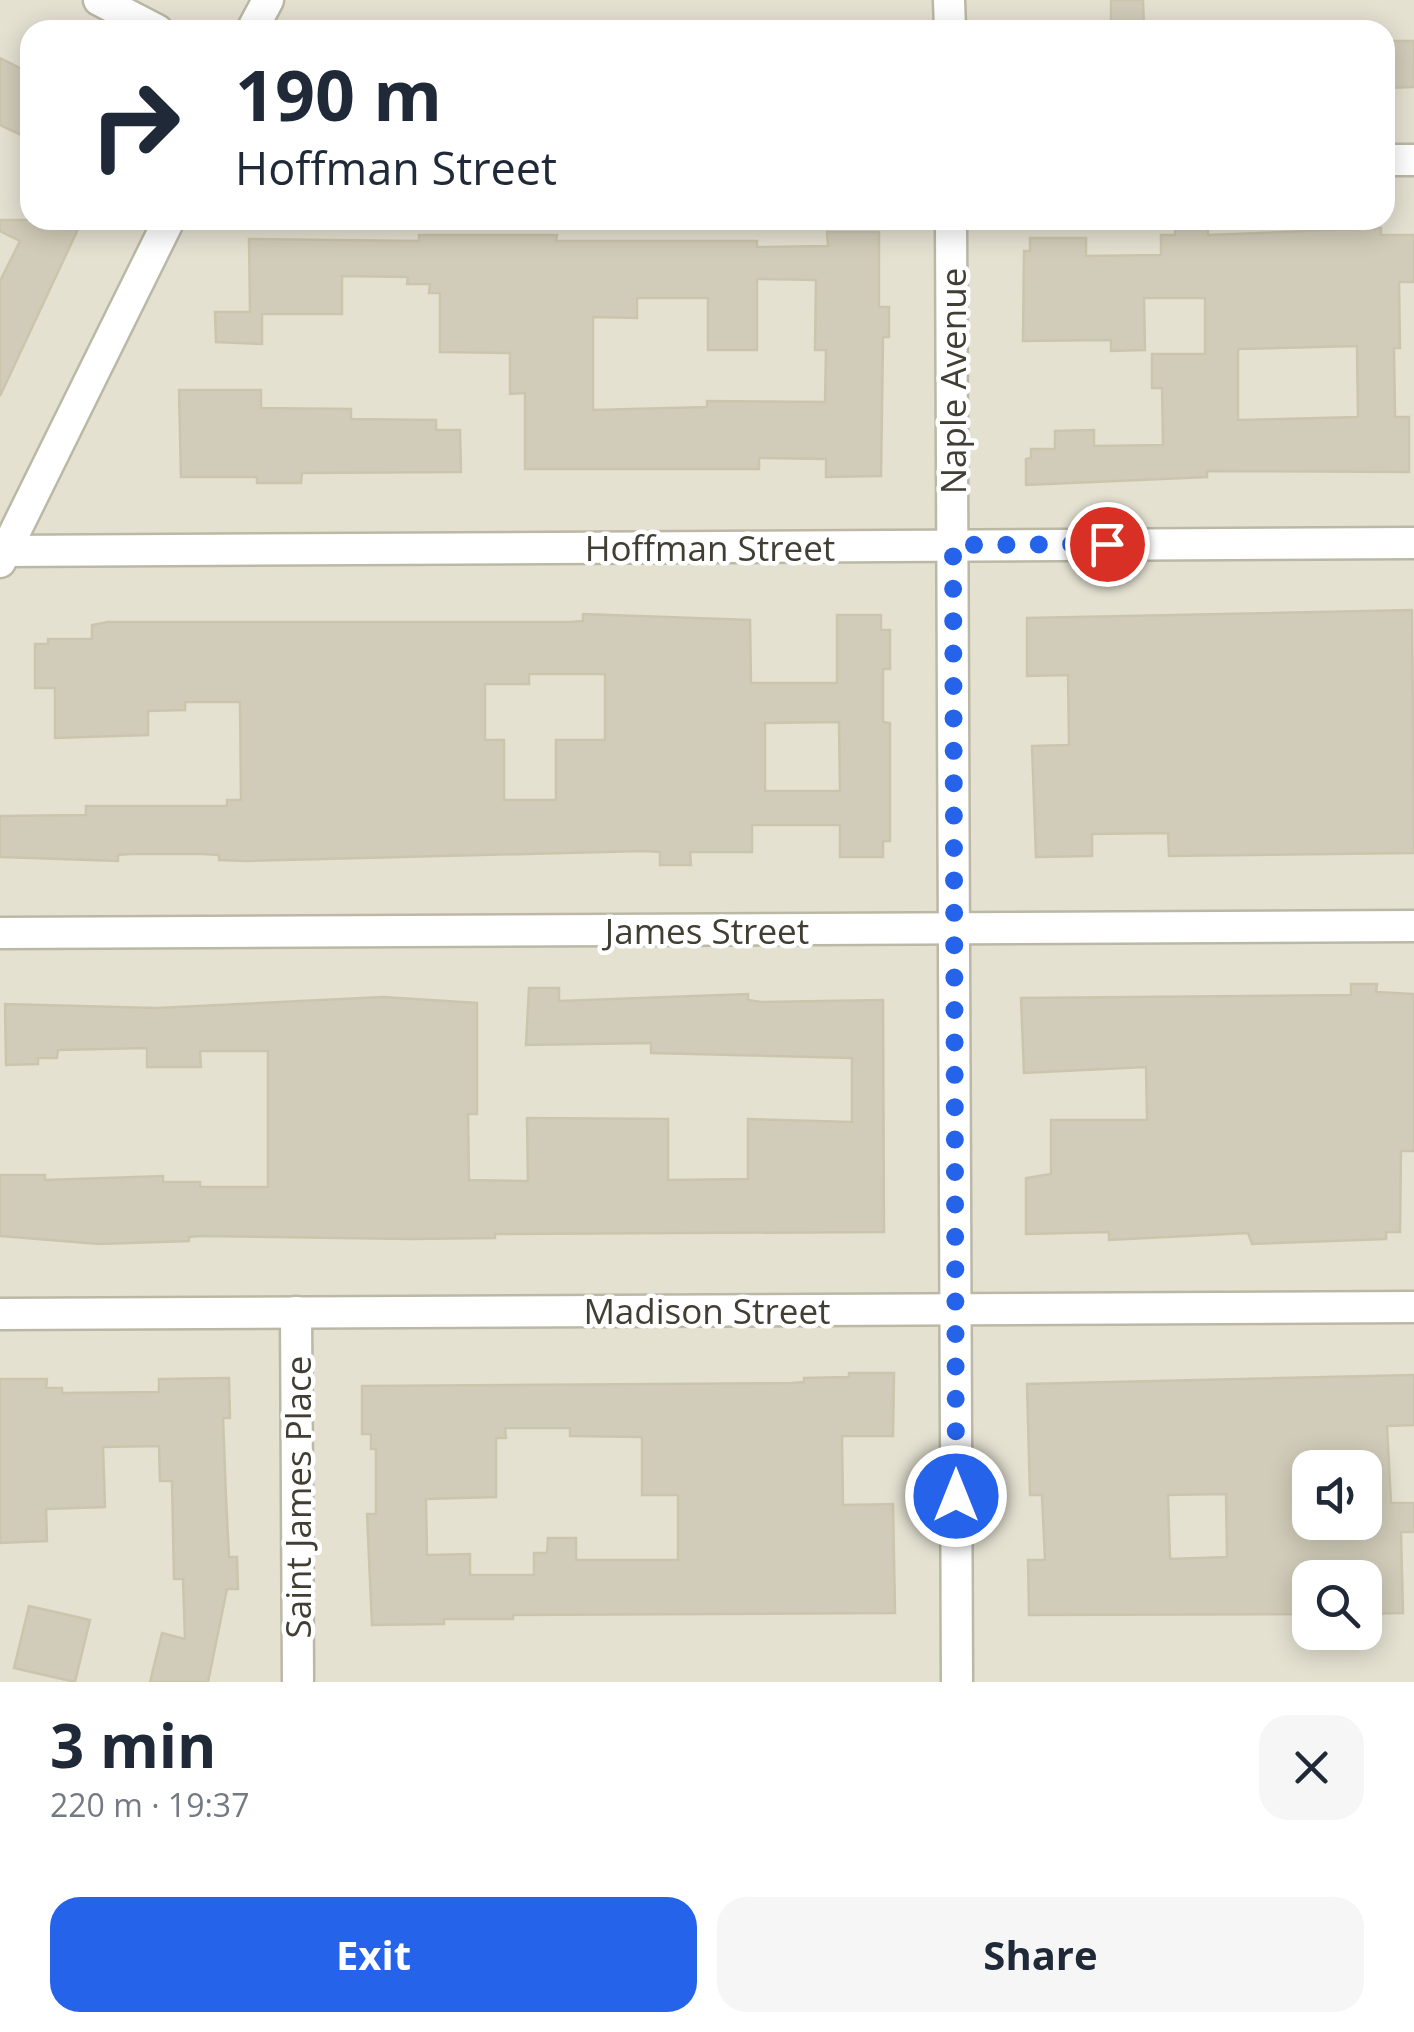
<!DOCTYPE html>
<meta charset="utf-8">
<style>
body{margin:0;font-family:"Open Sans",sans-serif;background:#f6f6f7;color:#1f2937;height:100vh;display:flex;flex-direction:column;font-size:38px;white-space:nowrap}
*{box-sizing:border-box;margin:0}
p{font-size:32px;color:#747a83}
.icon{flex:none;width:55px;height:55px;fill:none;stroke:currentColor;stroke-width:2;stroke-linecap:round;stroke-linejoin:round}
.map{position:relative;height:1682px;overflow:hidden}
.drawer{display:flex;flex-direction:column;background:#fff;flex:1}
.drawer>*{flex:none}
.banner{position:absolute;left:20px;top:20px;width:1375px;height:210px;border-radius:30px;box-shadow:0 5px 25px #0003;background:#fff;color:#1f2937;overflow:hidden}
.buttons{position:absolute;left:1292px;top:1450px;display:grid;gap:20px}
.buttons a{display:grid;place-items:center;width:90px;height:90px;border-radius:20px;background:#fff;box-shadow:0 5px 25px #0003;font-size:50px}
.pin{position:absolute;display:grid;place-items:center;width:85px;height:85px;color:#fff;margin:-42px;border:5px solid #fff;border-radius:50%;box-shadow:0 2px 10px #0007}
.me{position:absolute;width:110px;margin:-55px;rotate:0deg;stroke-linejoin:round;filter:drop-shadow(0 0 8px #0008)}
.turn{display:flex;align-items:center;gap:35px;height:210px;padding:0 50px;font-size:45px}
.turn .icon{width:130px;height:130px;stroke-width:2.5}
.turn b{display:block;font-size:70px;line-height:85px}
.round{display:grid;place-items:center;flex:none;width:105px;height:105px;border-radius:30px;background:#f6f6f7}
.head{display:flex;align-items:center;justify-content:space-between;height:170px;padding:0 50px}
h1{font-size:60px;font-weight:700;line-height:75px}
.primary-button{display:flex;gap:20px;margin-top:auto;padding:20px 50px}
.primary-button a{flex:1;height:115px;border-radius:30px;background:#2563eb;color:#fff;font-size:40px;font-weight:700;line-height:115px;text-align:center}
.primary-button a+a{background:#f6f6f7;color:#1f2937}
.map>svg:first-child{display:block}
</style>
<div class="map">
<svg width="1414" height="1682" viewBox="0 0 1414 1682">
<rect width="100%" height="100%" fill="#f0efe3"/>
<!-- residential -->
<path fill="#e4e1d1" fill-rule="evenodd" d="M0,0H1414V1682H0ZM30,30H1385V220H30ZM1310,1468H1365V1522H1310ZM1310,1578H1365V1632H1310Z"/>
<!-- building -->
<g fill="#d1ccb9" stroke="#cbc5ad" stroke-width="2.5" fill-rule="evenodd">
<polygon points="1111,0 1143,0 1144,29 1111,30"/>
<polygon points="1385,41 1414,41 1414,87 1385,88"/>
<polygon points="0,58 30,73 30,139 0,125"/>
<polygon points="0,220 64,220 79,227 0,396 0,281 20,241 0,231"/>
<path d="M1175,222H1208V235L1381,228V235H1414V282H1399L1400,348H1394L1395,417H1409V472L1207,471V477L1026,485V459L1031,458V449H1055V431L1094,430V446L1163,445L1162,388H1152V354H1205V298H1144L1145,350L1111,351V340L1023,341L1024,251H1030V238H1086V256L1161,255V235H1175ZM1357,346L1358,417L1238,420V349Z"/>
<path d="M827,232H879V307H889V337H883L881,476L826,477V459L759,458V469H525V393L510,394V353L440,352V293H429L430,284H407L408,277L342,276V314H262V344L216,342L215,312H250L249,239L419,241V235H557L556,241H757V247L828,246ZM757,279L816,280L815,350H826L825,402L707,401V407L593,410V317L637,318V298H708V350H757Z"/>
<polygon points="179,390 261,390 261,408 351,409 351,419 436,420 436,430 460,430 461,472 302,473 301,483 257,483 257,477 181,477"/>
<polygon points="1412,610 1414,853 1169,856 1168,833 1092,834 1092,856 1036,857 1032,746 1069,745 1068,675 1027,676 1027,618"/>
<path d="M583,614L750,620L751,683H837V615H881V630H890V669H883V722L890,723V841H883V857H840V825H752V852H690L691,865H660V852L644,851L246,861L219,860V855L203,854H131L118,855V861L0,857V816L86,815V806H227V800H241L240,702H185V710L148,711V735L55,738V688H35V644H48V639H92V625L108,622H569L583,621ZM529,674H605V740H556V800H504V740H485V684H529ZM839,722L840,791H765V723Z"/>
<polygon points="1351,984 1377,984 1376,992 1414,994 1414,1151 1401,1151 1400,1232 1386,1232 1386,1239 1252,1244 1248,1233 1109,1240 1109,1232 1026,1234 1026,1178 1051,1174 1051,1120 1147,1120 1146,1067 1024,1073 1021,998 1351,995"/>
<polygon points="529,988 559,988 559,1001 748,994 748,1000 761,1002 883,1000 884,1232 495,1234 495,1238 411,1239 200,1236 189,1237 189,1241 99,1244 0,1236 0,1175 45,1175 45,1180 163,1176 163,1182 200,1182 200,1187 268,1187 268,1051 200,1051 201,1067 147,1067 147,1048 58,1050 57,1058 38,1058 38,1064 6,1065 5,1004 156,1008 383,997 477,1003 477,1114 468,1114 469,1180 528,1181 527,1118 668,1119 668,1180 748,1179 748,1119 852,1122 852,1058 651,1053 651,1043 526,1045"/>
<path d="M849,1373H894L893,1436H842L843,1505L893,1504L895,1613L513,1615V1619H444V1624L372,1625L367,1514H376V1449H371V1434H362V1386L791,1383L804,1382V1378L849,1377ZM505,1428H570V1436L642,1437V1495H678V1560H576V1538H548L547,1553H534V1575H470V1554L427,1555L426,1499L496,1497V1438H506Z"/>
<path d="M1414,1375V1425L1387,1426L1391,1503H1414V1532H1401L1403,1613L1365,1614V1578H1310V1614L1029,1615L1028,1560H1045L1042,1495H1030L1027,1384ZM1310,1468H1365V1522H1310ZM1226,1494L1227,1557L1170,1559L1168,1495Z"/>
<polygon points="229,1378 230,1418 223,1418 226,1498 229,1557 237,1557 238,1589 227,1589 208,1682 150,1682 162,1633 185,1639 183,1579 174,1579 172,1481 160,1481 159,1446 103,1447 105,1507 46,1509 47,1541 0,1543 0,1379 47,1379 46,1388 62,1388 62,1393 159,1392 159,1379"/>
<polygon points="29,1606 90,1620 75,1682 14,1668"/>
</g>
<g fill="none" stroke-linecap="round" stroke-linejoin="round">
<defs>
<g id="minor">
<polyline points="99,0 157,30"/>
<polyline points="949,0 950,30"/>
<polyline points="252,30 268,0"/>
<polyline points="1385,160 1414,160"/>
<polyline points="951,220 957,1682"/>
<polyline points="5,551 1414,543"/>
<polyline points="0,562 169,220"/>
<polyline points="0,933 1414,926"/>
<polyline points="296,1312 298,1682"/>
<polyline points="0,1314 1414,1307"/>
</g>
</defs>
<!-- minor casing -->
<use href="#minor" stroke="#bbb8a6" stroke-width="35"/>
<!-- minor -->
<use href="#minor" stroke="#fff" stroke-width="30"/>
</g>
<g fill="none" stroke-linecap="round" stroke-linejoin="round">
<!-- route -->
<polyline stroke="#2563eb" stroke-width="18" stroke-dasharray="0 32.4" points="956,1496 953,545 1107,544"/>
</g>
<g text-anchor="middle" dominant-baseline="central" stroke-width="9" stroke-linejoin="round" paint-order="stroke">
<!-- street labels -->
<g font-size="35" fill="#413f34" stroke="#fff">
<text transform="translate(952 381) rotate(-90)">Naple Avenue</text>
<text x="710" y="547">Hoffman Street</text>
<text x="707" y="930">James Street</text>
<text x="707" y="1310">Madison Street</text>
<text transform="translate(297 1497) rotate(-90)">Saint James Place</text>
</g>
</g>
</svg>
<div class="buttons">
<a><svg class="icon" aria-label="sound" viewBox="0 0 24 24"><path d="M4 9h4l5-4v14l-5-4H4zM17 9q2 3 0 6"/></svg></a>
<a><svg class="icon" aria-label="search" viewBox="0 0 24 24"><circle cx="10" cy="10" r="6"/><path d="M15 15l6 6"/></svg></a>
</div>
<div class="pin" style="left:1107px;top:544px;background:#d93025"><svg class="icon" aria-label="arrive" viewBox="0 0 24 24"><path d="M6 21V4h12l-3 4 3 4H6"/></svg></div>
<svg class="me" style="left:956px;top:1496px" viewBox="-20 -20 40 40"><circle r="17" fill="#2563eb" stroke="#fff" stroke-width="3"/><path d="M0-11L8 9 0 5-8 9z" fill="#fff"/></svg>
<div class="banner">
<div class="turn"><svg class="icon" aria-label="right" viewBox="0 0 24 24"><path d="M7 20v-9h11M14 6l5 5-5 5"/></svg><div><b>190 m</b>Hoffman Street</div></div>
</div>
</div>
<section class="drawer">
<div class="head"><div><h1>3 min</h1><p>220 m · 19:37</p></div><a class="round"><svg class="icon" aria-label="close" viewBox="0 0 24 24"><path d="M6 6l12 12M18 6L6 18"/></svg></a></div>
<div class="primary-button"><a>Exit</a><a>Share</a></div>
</section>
